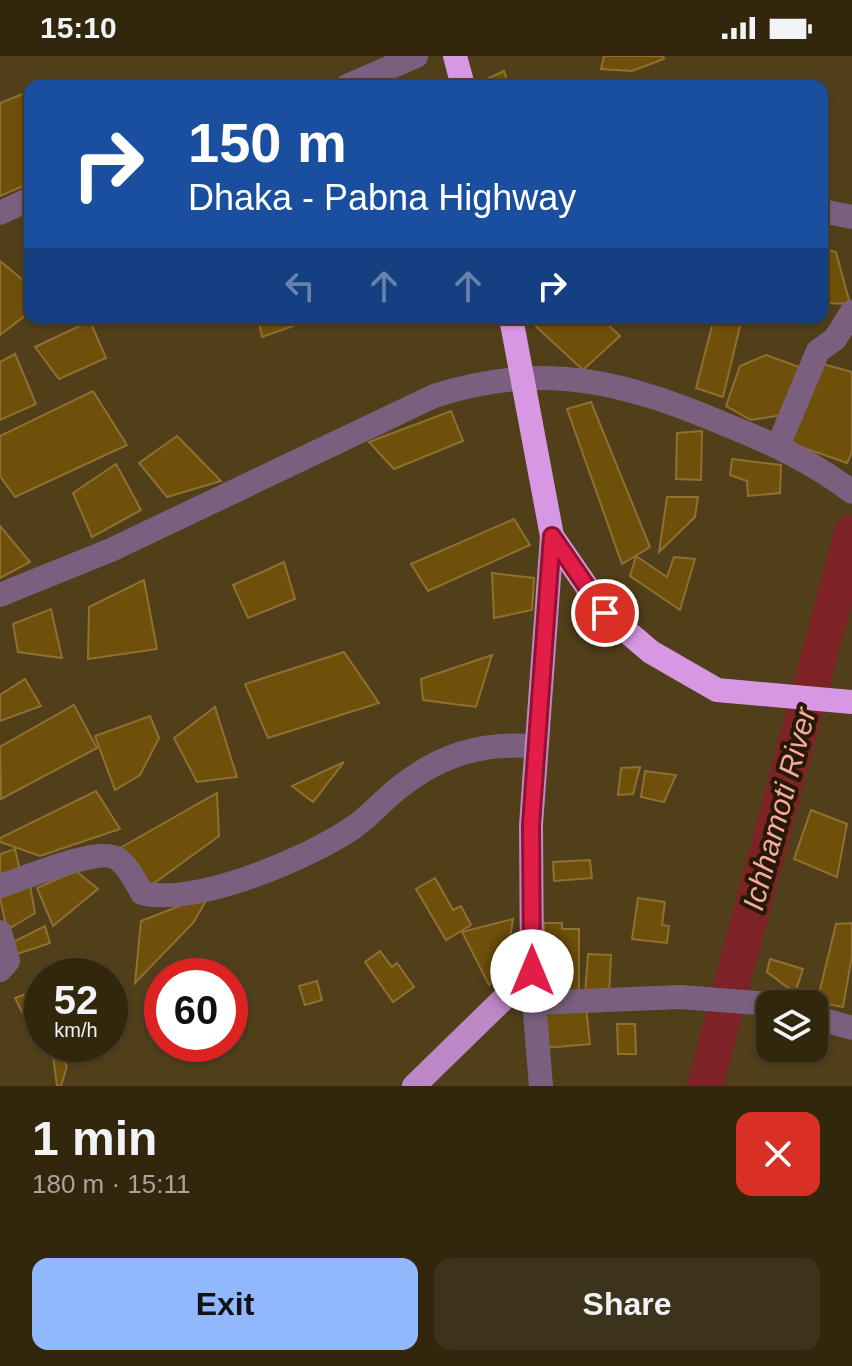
<!DOCTYPE html>
<meta charset="utf-8">
<style>
body{margin:0;font-family:Arial,sans-serif;background:#3d321b;color:#f1f3f6;height:100vh;display:flex;flex-direction:column;font-size:30px;white-space:nowrap}
*{box-sizing:border-box;margin:0}
p{font-size:26px;color:#a8a59d}
.icon{flex:none;width:44px;height:44px;fill:none;stroke:currentColor;stroke-width:2;stroke-linecap:round;stroke-linejoin:round}
.map{position:relative;height:1030px;overflow:hidden}
.panel{display:flex;flex-direction:column;background:#32260d;flex:1}
.panel>*{flex:none}
.hud{position:absolute;left:24px;top:24px;width:804px;height:244px;border-radius:16px;box-shadow:0 2px 6px #0004,0 0 0 2px #4d432e;background:#1a4fa0;color:#fff;overflow:hidden}
.tools{position:absolute;left:756px;top:934px;display:grid;gap:16px}
.tools a{display:grid;place-items:center;width:72px;height:72px;border-radius:16px;background:#32260d;box-shadow:0 2px 6px #0004,0 0 0 2px #4d432e;font-size:40px}
.speed{position:absolute;left:24px;top:902px;display:flex;gap:16px;font-size:40px;font-weight:700;text-align:center}
.speed>*{display:grid;place-content:center;width:104px;height:104px;border-radius:50%;background:#32260d;box-shadow:0 2px 6px #0004,0 0 0 2px #4d432e;line-height:1}
.speed small{font-size:20px;font-weight:400}
.speed .limit{border:12px solid #d22;background:#fff;color:#111}
.pin{position:absolute;display:grid;place-items:center;width:68px;height:68px;color:#fff;margin:-34px;border:4px solid #fff;border-radius:50%;box-shadow:0 2px 8px #0007}
.me{position:absolute;width:88px;margin:-44px;rotate:0deg;stroke-linejoin:round;filter:drop-shadow(0 0 6px #0008)}
.turn{display:flex;align-items:center;gap:28px;height:168px;padding:0 32px;font-size:36px}
.turn .icon{width:104px;height:104px;stroke-width:2.5}
.turn b{display:block;font-size:56px;line-height:68px}
.lanes{display:flex;align-items:center;height:76px;padding:0 32px;background:#0003;justify-content:center;gap:40px;direction:ltr}
.lanes .off{opacity:.35}
.round{display:grid;place-items:center;flex:none;width:84px;height:84px;border-radius:16px;background:#3d321b}
.overview{display:flex;align-items:center;justify-content:space-between;height:136px;padding:0 32px}
h1{font-size:48px;font-weight:600;line-height:60px}
.action{display:flex;gap:16px;margin-top:auto;padding:16px 32px}
.action a{flex:1;height:92px;border-radius:16px;background:#91b8fd;color:#111;font-size:32px;font-weight:600;line-height:92px;text-align:center}
.action a+a{background:#3d321b;color:#f1f3f6}
.status{display:flex;justify-content:space-between;align-items:center;height:56px;padding:0 40px;background:#32260d;direction:ltr}
.status svg{height:22px;fill:currentColor}
.map>svg:first-child{display:block}
</style>
<div class="status"><b>15:10</b><svg viewBox="0 0 49 12"><path d="M0 12V9h3v3zM5 12V6h3v6zM10 12V3h3v9zM15 12V0h3v12zM26 1h20v11H26zM47 4h2v5h-2z"/></svg></div>
<div class="map">
<svg width="852" height="1030" viewBox="0 0 852 1030">
<rect width="100%" height="100%" fill="#433211"/>
<!-- built -->
<path fill="#513f1a" fill-rule="evenodd" d="M0,0H852V1030H0ZM30,30H822V262H30ZM42,920H110V988H42ZM162,920H230V988H162ZM770,948H814V992H770Z"/>
<g fill="none" stroke-linecap="round" stroke-linejoin="round">
<!-- river -->
<polyline stroke="#7d2227" stroke-width="36" points="705,1030 852,477"/>
</g>
<!-- building -->
<g fill="#6f500b" stroke="#8f6f32" stroke-width="2">
<polygon points="604,0 663,0 664,3 632,15 601,13"/>
<polygon points="504,15 509,30 479,30 478,27"/>
<polygon points="30,35 30,127 0,140 0,47"/>
<polygon points="822,192 836,196 850,248 822,247"/>
<polygon points="0,205 30,230 30,256 0,279"/>
<polygon points="258,262 316,262 262,281"/>
<polygon points="535,262 601,262 620,280 583,314 530,265"/>
<polygon points="714,262 742,262 723,341 696,332"/>
<polygon points="90,265 106,302 59,323 35,291"/>
<polygon points="15,298 36,348 0,364 0,306"/>
<polygon points="766,299 805,313 782,359 751,364 726,350 740,310"/>
<polygon points="816,306 852,316 852,396 847,407 787,386"/>
<polygon points="93,335 127,389 15,441 0,420 0,380"/>
<polygon points="591,346 650,491 622,508 567,353"/>
<polygon points="451,355 463,385 394,413 369,386"/>
<polygon points="702,375 701,424 676,423 677,377"/>
<polygon points="177,380 221,425 167,441 139,407"/>
<polygon points="732,403 781,409 780,437 748,440 747,425 730,419"/>
<polygon points="116,408 141,454 92,481 73,437"/>
<polygon points="667,441 698,441 695,461 659,496"/>
<polygon points="514,463 530,489 428,535 411,508"/>
<polygon points="0,470 30,506 0,522"/>
<polygon points="636,500 667,521 674,501 695,503 680,554 630,520"/>
<polygon points="284,506 295,543 248,562 233,529"/>
<polygon points="492,517 534,522 532,554 494,562"/>
<polygon points="144,524 157,593 88,603 89,551"/>
<polygon points="51,553 62,602 18,596 13,568"/>
<polygon points="344,596 379,647 268,682 245,628"/>
<polygon points="492,599 476,651 423,644 421,623"/>
<polygon points="25,623 41,650 0,665 0,639"/>
<polygon points="74,649 97,692 1,743 0,691"/>
<polygon points="215,651 237,721 197,726 174,682"/>
<polygon points="150,660 159,682 140,719 115,734 95,680"/>
<polygon points="344,706 313,746 292,730"/>
<polygon points="640,711 633,738 618,739 621,712"/>
<polygon points="645,715 676,719 664,746 641,741"/>
<polygon points="96,735 120,773 40,800 0,786 0,782"/>
<polygon points="217,737 219,780 146,833 120,792"/>
<polygon points="811,754 847,768 837,821 794,803"/>
<polygon points="15,793 20,814 0,821 0,798"/>
<polygon points="590,804 592,822 554,825 553,806"/>
<polygon points="76,815 98,833 53,870 37,832"/>
<polygon points="435,822 453,854 461,850 471,869 446,884 416,833"/>
<polygon points="29,823 35,857 7,874 0,842"/>
<polygon points="210,838 193,867 135,927 141,865"/>
<polygon points="638,842 665,846 662,869 669,870 667,887 632,883"/>
<polygon points="513,863 505,915 489,929 462,876"/>
<polygon points="544,867 562,867 562,873 579,873 579,935 545,936"/>
<polygon points="852,867 852,900 843,951 817,946 836,868"/>
<polygon points="45,870 50,887 17,898 9,888"/>
<polygon points="380,895 392,911 397,907 414,931 393,946 365,906"/>
<polygon points="588,898 611,899 609,939 585,938"/>
<polygon points="770,903 803,913 795,937 767,916"/>
<polygon points="317,925 322,944 305,949 299,930"/>
<polygon points="42,932 42,976 35,982 15,942"/>
<polygon points="586,950 590,988 546,992 543,954"/>
<polygon points="617,968 635,968 636,998 618,998"/>
<polygon points="52,992 67,1010 61,1030 57,1030"/>
</g>
<g fill="none" stroke-linecap="round" stroke-linejoin="round">
<!-- minor -->
<g stroke="#7a607e" stroke-width="24">
<polyline points="347,30 416,0"/>
<polyline points="822,155 852,161"/>
<polyline points="0,157 30,143"/>
<polyline points="778,390 818,295 835,283 852,256"/>
<path d="M0,539L111,494L434,340C546,304 625,326 729,370C774,388 814,407 852,436"/>
<path d="M0,830C23,823 96,791 116,802C127,808 136,826 142,837C197,850 309,802 354,771C371,759 384,743 400,731C440,699 486,685 536,691"/>
<polyline points="0,876 8,905 0,914"/>
<polyline points="533,933 541,1030"/>
<polyline points="533,947 681,941 770,948"/>
<polyline points="814,961 852,972"/>
</g>
<!-- major -->
<polyline stroke="#bd88c6" stroke-width="24" points="414,1030 532,915 531,769 552,480"/>
<!-- highway -->
<g stroke="#d797e2" stroke-width="24">
<polyline points="455,0 463,30"/>
<polyline points="511,262 552,480 605,557 651,596 717,634 852,646"/>
</g>
</g>
<g fill="none" stroke-linecap="round" stroke-linejoin="round">
<defs>
<polyline id="route" points="532,915 531,769 552,480 605,557"/>
</defs>
<!-- route casing -->
<use href="#route" stroke="#92132f" stroke-width="20"/>
<!-- route -->
<use href="#route" stroke="#e11d48" stroke-width="14"/>
</g>
<g text-anchor="middle" dominant-baseline="central" stroke-width="8" stroke-linejoin="round" paint-order="stroke">
<!-- water labels -->
<g font-size="30" font-style="italic" fill="#f6a8a5" stroke="#271a02">
<text transform="translate(779 753) rotate(-75)">Ichhamoti River</text>
</g>
</g>
</svg>
<div class="tools">
<a><svg class="icon" aria-label="layers" viewBox="0 0 24 24"><path d="M12 4l9 5-9 5-9-5zM3 14l9 5 9-5"/></svg></a>
</div>
<div class="speed"><div>52<small>km/h</small></div><div class="limit">60</div></div>
<div class="pin" style="left:605px;top:557px;background:#d93025"><svg class="icon" aria-label="arrive" viewBox="0 0 24 24"><path d="M6 21V4h12l-3 4 3 4H6"/></svg></div>
<svg class="me" style="left:532px;top:915px" viewBox="-20 -20 40 40"><circle r="19" fill="#fff"/><path d="M0-13L10 11 0 6-10 11z" fill="#e11d48"/></svg>
<div class="hud">
<div class="turn"><svg class="icon" aria-label="right" viewBox="0 0 24 24"><path d="M7 20v-9h11M14 6l5 5-5 5"/></svg><div><b>150 m</b>Dhaka - Pabna Highway</div></div>
<div class="lanes"><svg class="icon off" aria-label="left" viewBox="0 0 24 24"><path d="M17 20v-9H6M10 6l-5 5 5 5"/></svg><svg class="icon off" aria-label="ahead" viewBox="0 0 24 24"><path d="M12 20V5M6 11l6-6 6 6"/></svg><svg class="icon off" aria-label="ahead" viewBox="0 0 24 24"><path d="M12 20V5M6 11l6-6 6 6"/></svg><svg class="icon" aria-label="right" viewBox="0 0 24 24"><path d="M7 20v-9h11M14 6l5 5-5 5"/></svg></div>
</div>
</div>
<section class="panel">
<div class="overview"><div><h1>1 min</h1><p>180 m · 15:11</p></div><a class="round" style="background:#d93025;color:#fff"><svg class="icon" aria-label="close" viewBox="0 0 24 24"><path d="M6 6l12 12M18 6L6 18"/></svg></a></div>
<div class="action"><a>Exit</a><a>Share</a></div>
</section>
